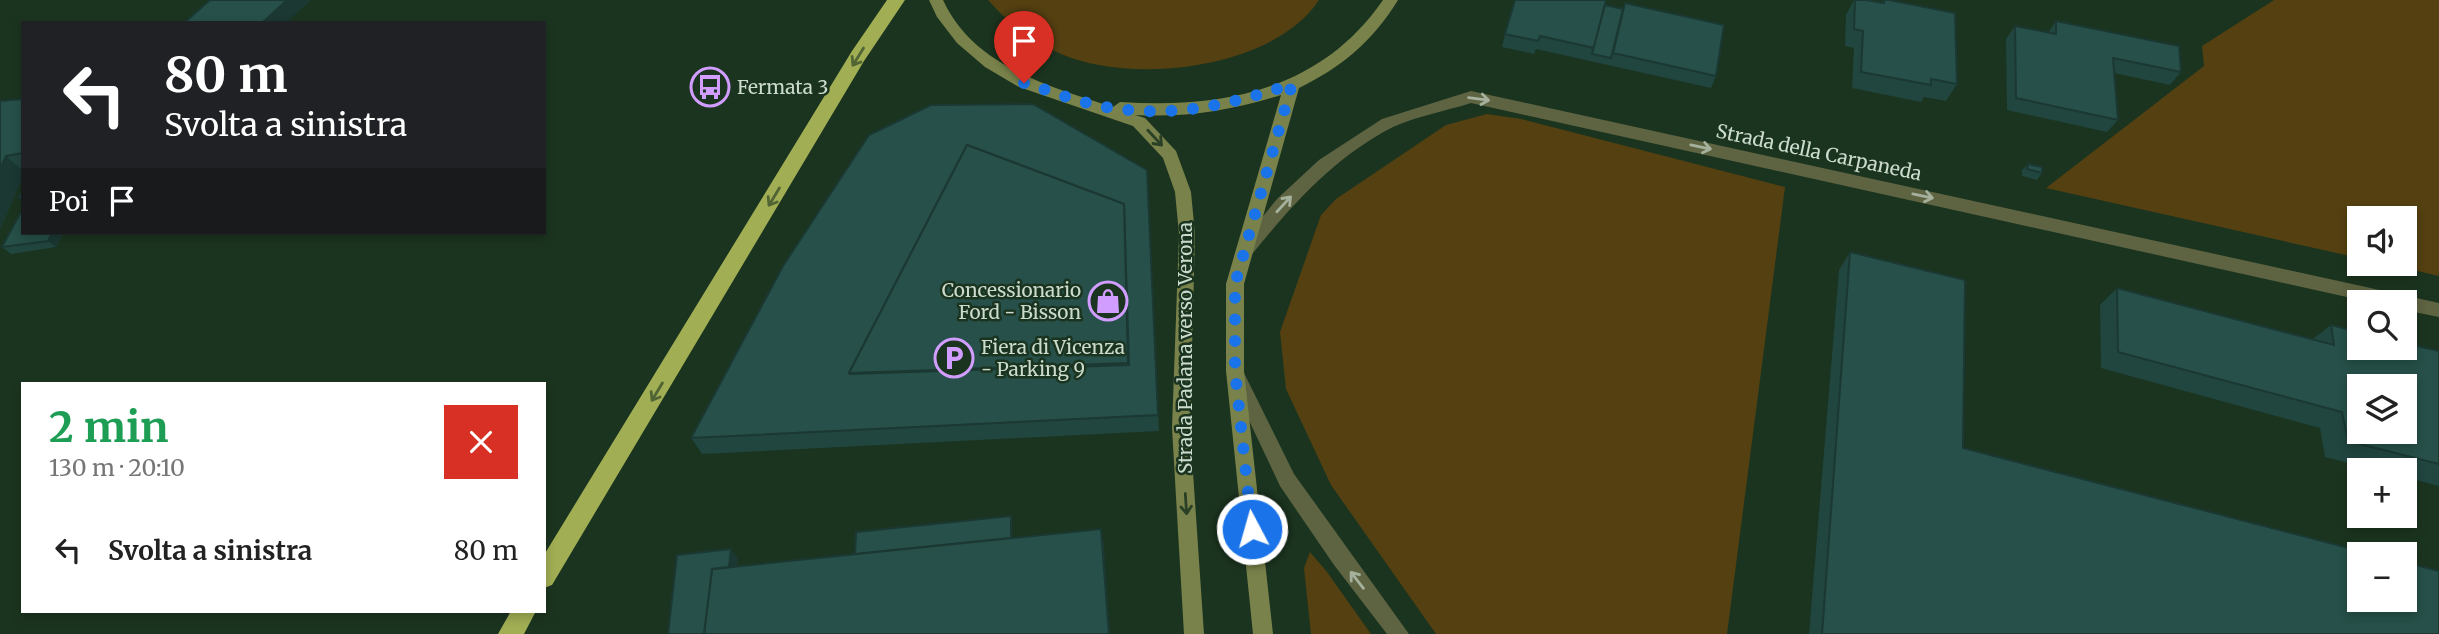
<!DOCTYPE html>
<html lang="it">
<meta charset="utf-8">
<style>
body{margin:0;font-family:Merriweather,serif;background:#f2f2f2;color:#222;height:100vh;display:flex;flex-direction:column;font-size:26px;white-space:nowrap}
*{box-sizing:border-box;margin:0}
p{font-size:23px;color:#767676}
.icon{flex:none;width:38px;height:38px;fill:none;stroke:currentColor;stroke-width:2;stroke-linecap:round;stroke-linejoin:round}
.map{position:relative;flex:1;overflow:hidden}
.sheet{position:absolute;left:21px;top:382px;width:525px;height:231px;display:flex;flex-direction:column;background:#fff;border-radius:0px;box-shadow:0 4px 10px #0003}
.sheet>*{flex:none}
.banner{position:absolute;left:21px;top:21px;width:525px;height:214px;border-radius:0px;box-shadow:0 4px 10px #0003;background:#202124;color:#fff;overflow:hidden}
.buttons{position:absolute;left:2347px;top:206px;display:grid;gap:14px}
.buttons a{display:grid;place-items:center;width:70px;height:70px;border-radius:0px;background:#fff;box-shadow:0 4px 10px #0003;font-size:35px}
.pin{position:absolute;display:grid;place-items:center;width:60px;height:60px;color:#fff;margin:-72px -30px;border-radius:50% 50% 50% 0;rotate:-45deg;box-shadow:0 0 7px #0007}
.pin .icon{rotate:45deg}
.me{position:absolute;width:77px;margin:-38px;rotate:354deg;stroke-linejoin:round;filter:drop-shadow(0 0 5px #0008)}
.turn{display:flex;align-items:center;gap:24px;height:147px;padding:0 28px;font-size:32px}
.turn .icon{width:91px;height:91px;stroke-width:2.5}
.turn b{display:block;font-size:49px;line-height:60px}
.then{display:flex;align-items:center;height:66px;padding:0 28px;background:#0003;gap:14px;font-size:26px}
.round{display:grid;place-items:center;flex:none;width:74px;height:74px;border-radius:0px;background:#f2f2f2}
.headline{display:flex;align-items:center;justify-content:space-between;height:119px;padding:0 28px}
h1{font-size:42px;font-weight:700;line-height:52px;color:#1e9e55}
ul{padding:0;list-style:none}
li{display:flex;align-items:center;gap:21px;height:98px;padding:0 28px}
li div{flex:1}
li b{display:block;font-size:26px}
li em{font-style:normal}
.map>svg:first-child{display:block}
</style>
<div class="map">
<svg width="2439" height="634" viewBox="0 0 2439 634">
<rect width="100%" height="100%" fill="#1b341f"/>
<!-- green -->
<g fill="#544011">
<path d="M988,0H1319C1274,69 1132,85 1061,54C1032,41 1009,24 988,0Z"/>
<polygon points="2274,0 2439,0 2439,276 2387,264 2404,264 2404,219 2359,219 2359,258 2046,188 2204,66 2202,46"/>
<polygon points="1487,114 1521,119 1785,187 1727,634 1436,634 1331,485 1286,389 1280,332 1321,215 1336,199 1446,125"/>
<polygon points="1310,552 1327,572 1371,634 1311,634 1304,568"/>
</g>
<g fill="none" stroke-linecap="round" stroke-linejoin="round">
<!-- street -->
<g fill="#5e6442" fill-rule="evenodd">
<path d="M1471,91L2439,303V317L2404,310V303H2374L1471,103C1446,111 1417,116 1393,127C1334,157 1290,207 1249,258H1237L1235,253L1237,248L1277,199L1319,160L1382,119Z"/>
<polygon points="1236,366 1242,369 1294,474 1409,634 1387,634 1334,565 1280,486 1227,374 1230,369"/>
</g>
<!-- secondary -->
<path fill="#79824a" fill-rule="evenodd" d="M929,0H943C974,67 1049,86 1113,107L1120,102C1223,109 1321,90 1383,0H1398C1373,41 1342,67 1299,88L1244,284V371L1273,634H1253L1226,371V284L1281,95C1234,110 1185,118 1135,115L1145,118L1176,151L1191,192L1195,234L1190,428L1204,634H1184L1172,428L1179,234L1175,192L1163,158L1133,126L1019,87L985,67L957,43L937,17Z"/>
<!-- highway -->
<g fill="#a1ae54" fill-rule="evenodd">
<polygon points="887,0 905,0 864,61 552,585 544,588 544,555 852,51"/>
<polygon points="511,611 536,611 524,634 498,634"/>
</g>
</g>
<!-- wall -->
<g fill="#21453f">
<polygon points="1854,0 1866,0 1882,3 1883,0 1957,84 1946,101 1924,97 1921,102 1852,88 1854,48 1845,46 1846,15"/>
<polygon points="1625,3 1716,76 1711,88 1536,49 1534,54 1502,47 1505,34 1605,5 1623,9"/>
<polygon points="2056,21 2181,72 2170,85 2114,73 2118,120 2107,132 2007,110 2006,39 2015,26 2048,33"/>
<polygon points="23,99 23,176 0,230 0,101"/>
<polygon points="2028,164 2042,173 2037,180 2022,176 2022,170"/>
<polygon points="1147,170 1159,431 702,454 691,438"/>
<polygon points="23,233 64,233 56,247 11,254 2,247"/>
<polygon points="1850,252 1963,448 2439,634 1809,634 1839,270"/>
<polygon points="2117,288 2313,339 2331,325 2439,351 2439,486 2404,477 2404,471 2380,471 2325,457 2320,428 2101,368 2100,305"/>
</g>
<!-- shaded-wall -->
<g fill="#1b3833">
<polygon points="287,0 311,0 286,23 262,23"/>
<polygon points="6,156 23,171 23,176 0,230 0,169"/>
<polygon points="52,233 64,233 56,247 48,241"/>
<polygon points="1011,516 1012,522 1013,553 1011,548"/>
<polygon points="1101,529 1104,543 1110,634 1109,634"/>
<polygon points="731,549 738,559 736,581 729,572"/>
</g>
<!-- building -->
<g fill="#265049" stroke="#1b3833" stroke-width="2" fill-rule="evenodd">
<polygon points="210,0 287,0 262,23 184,23"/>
<polygon points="1515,0 1606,0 1594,48 1540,36 1538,41 1505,34"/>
<polygon points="1855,0 1866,0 1884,3 1884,0 1889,0 1955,13 1957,84 1931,79 1931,85 1861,72 1863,31 1854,29"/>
<polygon points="1625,3 1724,25 1716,76 1613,53"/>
<polygon points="1605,5 1623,9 1611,58 1592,54"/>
<polygon points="2056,21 2179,46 2181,72 2113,58 2118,120 2016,98 2015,26 2056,34"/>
<polygon points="23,99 23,153 6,156 0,169 0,101"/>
<path d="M1033,104L1147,170L1158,415L691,438L783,266L869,135L931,105ZM967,145L1124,204L1129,365L850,374L849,373Z"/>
<polygon points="967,145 1124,204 1128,363 849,373"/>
<polygon points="2028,164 2042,167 2042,173 2027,169"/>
<polygon points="23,190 23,198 18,198"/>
<polygon points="23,208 23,233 52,233 48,241 2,247"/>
<polygon points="1850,252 1965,280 1963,448 2376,555 2359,555 2359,600 2404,600 2404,562 2439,571 2439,634 1822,634"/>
<path d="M2117,288L2334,345L2331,325L2359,332V348H2404V343L2439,351V464L2348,441L2342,412L2118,352ZM2359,387H2404V432H2359Z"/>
<polygon points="1011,516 1011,538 855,554 856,532"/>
<polygon points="1101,529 1109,634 704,634 712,569"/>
<polygon points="731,549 729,567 712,569 704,634 668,634 677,555"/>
</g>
<!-- one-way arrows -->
<defs><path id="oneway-shaft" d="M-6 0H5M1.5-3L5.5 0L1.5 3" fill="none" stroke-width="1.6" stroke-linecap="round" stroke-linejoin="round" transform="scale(1.75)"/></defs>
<g stroke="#516534">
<use href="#oneway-shaft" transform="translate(858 57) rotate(122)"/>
<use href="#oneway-shaft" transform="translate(774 197) rotate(121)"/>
<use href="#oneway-shaft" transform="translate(657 392) rotate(121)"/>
</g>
<g stroke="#a5b19c">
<use href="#oneway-shaft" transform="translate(1479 99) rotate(7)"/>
<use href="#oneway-shaft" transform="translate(1701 147) rotate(12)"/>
<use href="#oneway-shaft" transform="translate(1923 196) rotate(12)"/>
<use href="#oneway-shaft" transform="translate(1284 204) rotate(-47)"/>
<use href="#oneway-shaft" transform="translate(1357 580) rotate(-128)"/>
</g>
<g stroke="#294025">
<use href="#oneway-shaft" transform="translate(1155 138) rotate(47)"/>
<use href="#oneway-shaft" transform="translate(1186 504) rotate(86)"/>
</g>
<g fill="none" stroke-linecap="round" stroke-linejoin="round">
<!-- route -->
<path stroke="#1a73e8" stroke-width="12" stroke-dasharray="0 21.6" d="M1024,83C1048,90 1072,100 1096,105C1162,120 1229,106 1292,84L1235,284V371L1252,529"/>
</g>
<!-- icons -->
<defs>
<symbol id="bus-ring" viewBox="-11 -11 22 22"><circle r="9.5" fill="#1b341f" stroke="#d19dfe" stroke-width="1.5"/><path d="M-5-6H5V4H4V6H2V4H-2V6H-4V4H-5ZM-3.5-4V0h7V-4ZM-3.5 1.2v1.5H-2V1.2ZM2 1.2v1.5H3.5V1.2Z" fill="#d19dfe"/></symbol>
<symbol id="shop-ring" viewBox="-11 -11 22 22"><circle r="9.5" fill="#1b341f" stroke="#d19dfe" stroke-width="1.5"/><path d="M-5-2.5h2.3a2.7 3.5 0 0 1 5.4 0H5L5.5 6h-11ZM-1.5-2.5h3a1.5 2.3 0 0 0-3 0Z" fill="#d19dfe"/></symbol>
<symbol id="parking-ring" viewBox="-11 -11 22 22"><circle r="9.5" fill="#1b341f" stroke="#d19dfe" stroke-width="1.5"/><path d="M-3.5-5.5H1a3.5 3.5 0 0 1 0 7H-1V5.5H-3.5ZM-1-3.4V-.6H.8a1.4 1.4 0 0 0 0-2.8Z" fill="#d19dfe"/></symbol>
</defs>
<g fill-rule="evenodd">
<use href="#bus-ring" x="688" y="65" width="44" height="44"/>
<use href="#shop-ring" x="1086" y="279" width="44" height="44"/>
<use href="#parking-ring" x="932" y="336" width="44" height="44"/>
</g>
<g text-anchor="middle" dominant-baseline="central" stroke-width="5" stroke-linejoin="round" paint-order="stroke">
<!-- poi labels -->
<g font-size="19" fill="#cbdbcd" stroke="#1b341f" text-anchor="start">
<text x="737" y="87">Fermata 3</text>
<text x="1081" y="290" text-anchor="end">Concessionario<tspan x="1081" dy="22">Ford - Bisson</tspan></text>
<text x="981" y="347">Fiera di Vicenza<tspan x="981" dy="22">- Parking 9</tspan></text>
</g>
<!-- street labels -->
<g font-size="19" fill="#cbdbcd" stroke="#1b341f">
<text transform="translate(1819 152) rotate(12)">Strada della Carpaneda</text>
<text transform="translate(1185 348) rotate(-90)">Strada Padana verso Verona</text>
</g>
</g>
</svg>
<div class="buttons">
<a><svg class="icon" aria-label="sound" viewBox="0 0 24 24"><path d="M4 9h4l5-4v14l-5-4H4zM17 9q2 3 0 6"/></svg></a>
<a><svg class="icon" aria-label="search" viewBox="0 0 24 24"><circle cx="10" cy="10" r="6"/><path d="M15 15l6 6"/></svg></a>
<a><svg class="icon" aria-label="layers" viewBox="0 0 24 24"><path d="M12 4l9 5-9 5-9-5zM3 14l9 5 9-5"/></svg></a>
<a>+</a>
<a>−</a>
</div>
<div class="pin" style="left:1024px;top:83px;background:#d93025"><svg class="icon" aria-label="arrive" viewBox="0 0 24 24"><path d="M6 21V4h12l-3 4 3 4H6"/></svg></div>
<svg class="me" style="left:1252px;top:529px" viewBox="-20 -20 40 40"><circle r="17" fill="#1a73e8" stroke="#fff" stroke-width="3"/><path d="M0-11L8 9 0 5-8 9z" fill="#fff"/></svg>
<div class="banner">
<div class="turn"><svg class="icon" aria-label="left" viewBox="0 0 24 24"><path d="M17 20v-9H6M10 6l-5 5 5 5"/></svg><div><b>80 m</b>Svolta a sinistra</div></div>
<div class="then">Poi<svg class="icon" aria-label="arrive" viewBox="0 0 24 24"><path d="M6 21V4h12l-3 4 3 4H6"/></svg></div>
</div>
<section class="sheet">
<div class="headline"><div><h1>2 min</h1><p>130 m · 20:10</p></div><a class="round" style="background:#d93025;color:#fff"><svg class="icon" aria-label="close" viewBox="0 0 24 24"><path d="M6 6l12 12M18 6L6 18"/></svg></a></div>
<ul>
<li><svg class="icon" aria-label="left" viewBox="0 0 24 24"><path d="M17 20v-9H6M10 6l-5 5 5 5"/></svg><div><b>Svolta a sinistra</b></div><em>80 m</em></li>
</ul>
</section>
</div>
